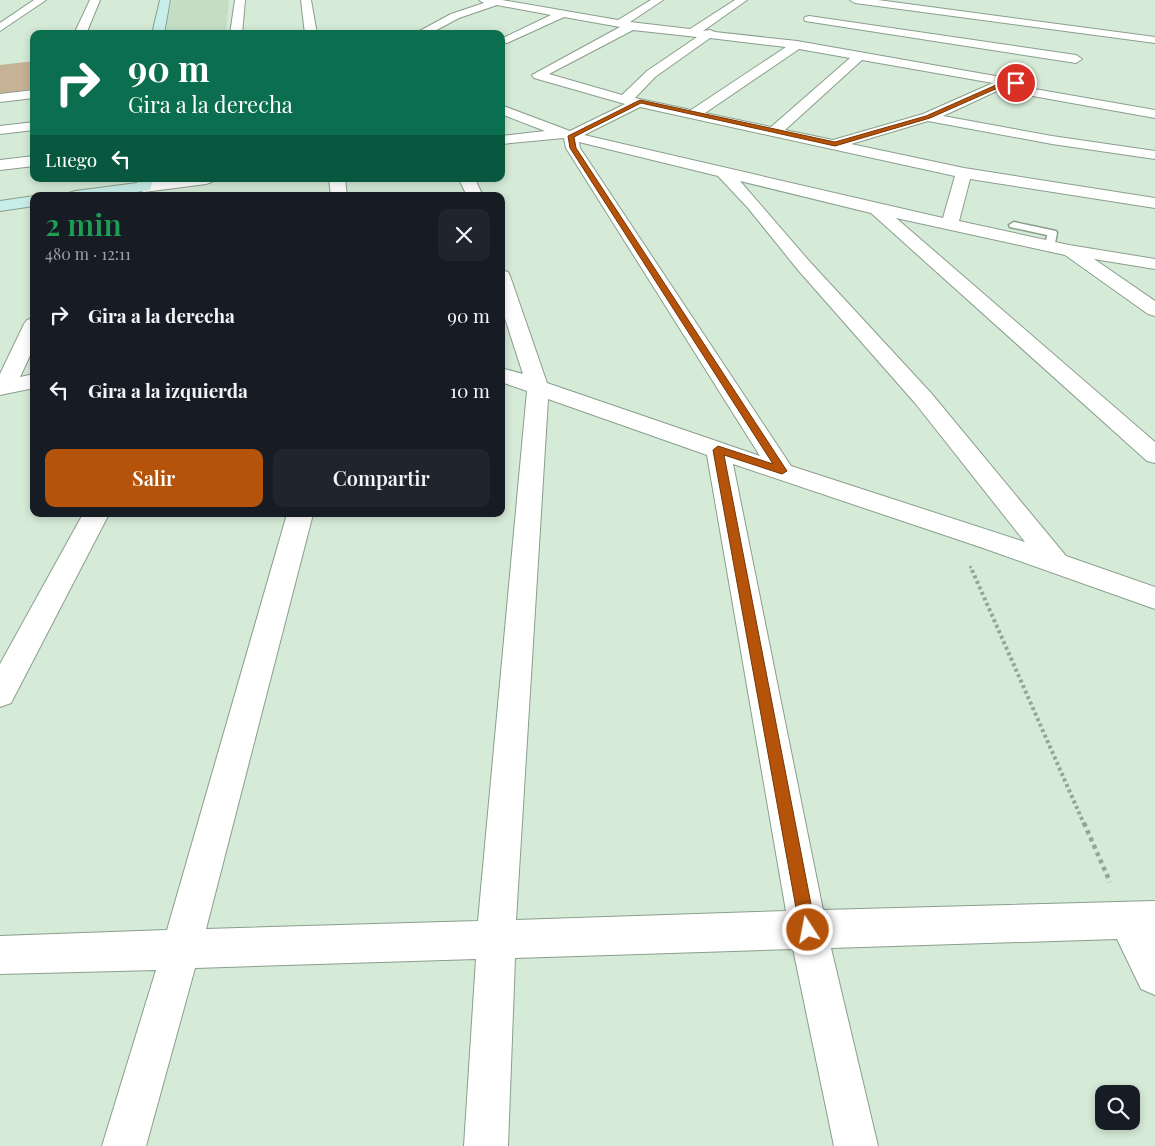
<!DOCTYPE html>
<html lang="es">
<meta charset="utf-8">
<style>
body{margin:0;font-family:"Playfair Display",serif;background:#20242c;color:#f1f3f6;height:100vh;display:flex;flex-direction:column;font-size:19px;white-space:nowrap}
*{box-sizing:border-box;margin:0}
p{font-size:16px;color:#9ea1a6}
.icon{flex:none;width:28px;height:28px;fill:none;stroke:currentColor;stroke-width:2;stroke-linecap:round;stroke-linejoin:round}
.map{position:relative;flex:1;overflow:hidden}
.panel{position:absolute;left:30px;top:192px;width:475px;height:325px;display:flex;flex-direction:column;background:#171b24;border-radius:10px;box-shadow:0 2px 8px #0003}
.panel>*{flex:none}
.guide{position:absolute;left:30px;top:30px;width:475px;height:152px;border-radius:10px;box-shadow:0 2px 8px #0003;background:#0b6e4f;color:#fff;overflow:hidden}
.fabs{position:absolute;left:1095px;top:1085px;display:grid;gap:10px}
.fabs a{display:grid;place-items:center;width:45px;height:45px;border-radius:10px;background:#171b24;box-shadow:0 2px 8px #0003;font-size:25px}
.pin{position:absolute;display:grid;place-items:center;width:42px;height:42px;color:#fff;margin:-21px;border:2px solid #fff;border-radius:50%;box-shadow:0 1px 5px #0007}
.me{position:absolute;width:55px;margin:-28px;rotate:349deg;stroke-linejoin:round;filter:drop-shadow(0 0 4px #0008)}
.turn{display:flex;align-items:center;gap:18px;height:105px;padding:0 15px;font-size:22px}
.turn .icon{width:65px;height:65px;stroke-width:2.5}
.turn b{display:block;font-size:35px;line-height:42px}
.then{display:flex;align-items:center;height:48px;padding:0 15px;background:#0003;gap:10px;font-size:19px}
.round{display:grid;place-items:center;flex:none;width:52px;height:52px;border-radius:10px;background:#20242c}
.headline{display:flex;align-items:center;justify-content:space-between;height:85px;padding:0 15px}
h1{font-size:30px;font-weight:600;line-height:38px;color:#1e9e55}
.action{display:flex;gap:10px;margin-top:auto;padding:10px 15px}
.action a{flex:1;height:58px;border-radius:10px;background:#b45309;color:#fff;font-size:20px;font-weight:600;line-height:58px;text-align:center}
.action a+a{background:#20242c;color:#f1f3f6}
ul{padding:0;list-style:none}
li{display:flex;align-items:center;gap:15px;height:75px;padding:0 15px}
li div{flex:1}
li b{display:block;font-size:19px}
li em{font-style:normal}
.map>svg:first-child{display:block}
</style>
<div class="map">
<svg width="1155" height="1146" viewBox="0 0 1155 1146">
<rect width="100%" height="100%" fill="#d5ead7"/>
<!-- built -->
<polygon fill="#c4dec6" points="172,0 229,0 226,34 165,34"/>
<!-- green -->
<polygon fill="#c6b396" points="34,61 34,92 0,96 0,65"/>
<g fill="none" stroke-linecap="round" stroke-linejoin="round">
<defs>
<polygon id="lane" points="1014,222 1056,231 1057,233 1054,248 1046,248 1045,246 1047,235 1010,227 1009,225"/>
<g id="street">
<polygon points="34,0 46,0 0,31 0,23"/>
<polygon points="90,0 100,0 86,34 74,34"/>
<polygon points="235,0 245,0 242,34 230,34"/>
<polygon points="301,0 311,0 317,34 305,34"/>
<path d="M479,0H502L618,20L651,0H663L630,22L690,29L735,0H747L703,31L710,30L715,32L797,41L1001,77L1006,78L1007,81L1006,84L1155,110V118L999,90L943,116L1052,136L1155,151V159L1052,144L928,121L851,144L964,168L1155,198V208L970,179L959,221L1069,245L1155,259V269L1094,259L1155,301V316L1148,314L1065,255L896,218L1155,442V463L1147,461L871,213L740,181L810,262L931,393L1066,556L1155,587V609L983,548L733,464L823,910L1155,901V995L1141,989L1117,939L831,948L878,1146H834L793,949L515,958L508,1146H464L476,959L195,968L146,1146H102L156,970L0,974V936L167,930L287,514H313L206,929L478,921L527,391L501,382V368L523,374L501,306V270L508,272L510,276L547,383L760,456L566,148L564,138L501,144V136L545,131L501,114V105L570,131L625,104L534,78L532,75L620,27L564,17L507,43L503,42L501,40L503,38L551,15L497,5L459,18L429,34H414L451,14L484,3ZM633,30L697,37L647,71L622,95L549,74ZM710,38L786,47L691,110L635,98L655,77ZM799,49L850,58L771,127L705,113ZM862,60L993,83L923,114L833,140L785,130ZM640,107L955,176L943,218L584,135ZM579,142L718,176L748,208L798,270L915,403L1025,542L791,466L580,148ZM548,399L707,455L786,911L516,920Z"/>
<polygon points="850,0 878,0 1155,37 1155,43 855,3"/>
<polygon points="809,16 1076,55 1082,59 1076,63 805,21 804,19 805,17"/>
<polygon points="34,90 34,98 0,102 0,94"/>
<polygon points="34,122 34,130 0,134 0,126"/>
<polygon points="34,156 34,166 0,170 0,160"/>
<polygon points="171,179 214,179 212,182 206,184 144,192 138,190 136,187 138,184"/>
<polygon points="329,179 345,179 347,196 331,196"/>
<polygon points="459,179 475,179 483,196 467,196"/>
<polygon points="34,318 34,347 20,377 34,374 34,388 0,395 0,374 24,324 27,320"/>
<polygon points="83,514 109,514 11,703 0,707 0,664"/>
</g>
<g id="secondary">
<polygon points="160,0 170,0 164,34 152,34"/>
<polygon points="137,179 153,179 150,190 110,196 67,196 69,193 75,191 137,183"/>
<polygon points="34,196 34,206 0,211 0,201"/>
</g>
</defs>
<!-- lane casing -->
<use href="#lane" stroke="#8a9e8c" stroke-width="3"/>
<!-- street casing -->
<use href="#street" stroke="#8a9e8c" stroke-width="2"/>
<!-- secondary casing -->
<use href="#secondary" stroke="#8a9e8c" stroke-width="2"/>
<!-- path-far2 -->
<polyline stroke="#94a596" stroke-width="2.5" stroke-dasharray="2.5 2.5" stroke-linecap="butt" points="970,566 972,571"/>
<!-- path-far1 -->
<polyline stroke="#94a596" stroke-width="4" stroke-dasharray="3 3" stroke-linecap="butt" points="972,570 1084,824"/>
<!-- path -->
<polyline stroke="#94a596" stroke-width="4.5" stroke-dasharray="4 4" stroke-linecap="butt" points="1084,823 1110,882"/>
<!-- lane -->
<use href="#lane" fill="#fff" fill-rule="evenodd"/>
<!-- street -->
<use href="#street" fill="#fff" fill-rule="evenodd"/>
<!-- secondary -->
<use href="#secondary" fill="#c7eee9" fill-rule="evenodd"/>
</g>
<!-- route -->
<polygon fill="#b45309" stroke="#753606" points="999,80 1018,83 1016,85 1002,83 1000,87 930,118 835,146 641,103 574,137 576,148 787,471 782,474 724,455 816,930 814,935 808,938 803,935 800,930 713,450 718,446 773,464 570,148 568,136 640,100 835,142 926,116 996,85"/>
</svg>
<div class="fabs">
<a><svg class="icon" aria-label="search" viewBox="0 0 24 24"><circle cx="10" cy="10" r="6"/><path d="M15 15l6 6"/></svg></a>
</div>
<div class="pin" style="left:1016px;top:83px;background:#d93025"><svg class="icon" aria-label="arrive" viewBox="0 0 24 24"><path d="M6 21V4h12l-3 4 3 4H6"/></svg></div>
<svg class="me" style="left:808px;top:930px" viewBox="-20 -20 40 40"><circle r="17" fill="#b45309" stroke="#fff" stroke-width="3"/><path d="M0-11L8 9 0 5-8 9z" fill="#fff"/></svg>
<div class="guide">
<div class="turn"><svg class="icon" aria-label="right" viewBox="0 0 24 24"><path d="M7 20v-9h11M14 6l5 5-5 5"/></svg><div><b>90 m</b>Gira a la derecha</div></div>
<div class="then">Luego<svg class="icon" aria-label="left" viewBox="0 0 24 24"><path d="M17 20v-9H6M10 6l-5 5 5 5"/></svg></div>
</div>
<section class="panel">
<div class="headline"><div><h1>2 min</h1><p>480 m · 12:11</p></div><a class="round"><svg class="icon" aria-label="close" viewBox="0 0 24 24"><path d="M6 6l12 12M18 6L6 18"/></svg></a></div>
<ul>
<li><svg class="icon" aria-label="right" viewBox="0 0 24 24"><path d="M7 20v-9h11M14 6l5 5-5 5"/></svg><div><b>Gira a la derecha</b></div><em>90 m</em></li>
<li><svg class="icon" aria-label="left" viewBox="0 0 24 24"><path d="M17 20v-9H6M10 6l-5 5 5 5"/></svg><div><b>Gira a la izquierda</b></div><em>10 m</em></li>
</ul>
<div class="action"><a>Salir</a><a>Compartir</a></div>
</section>
</div>
